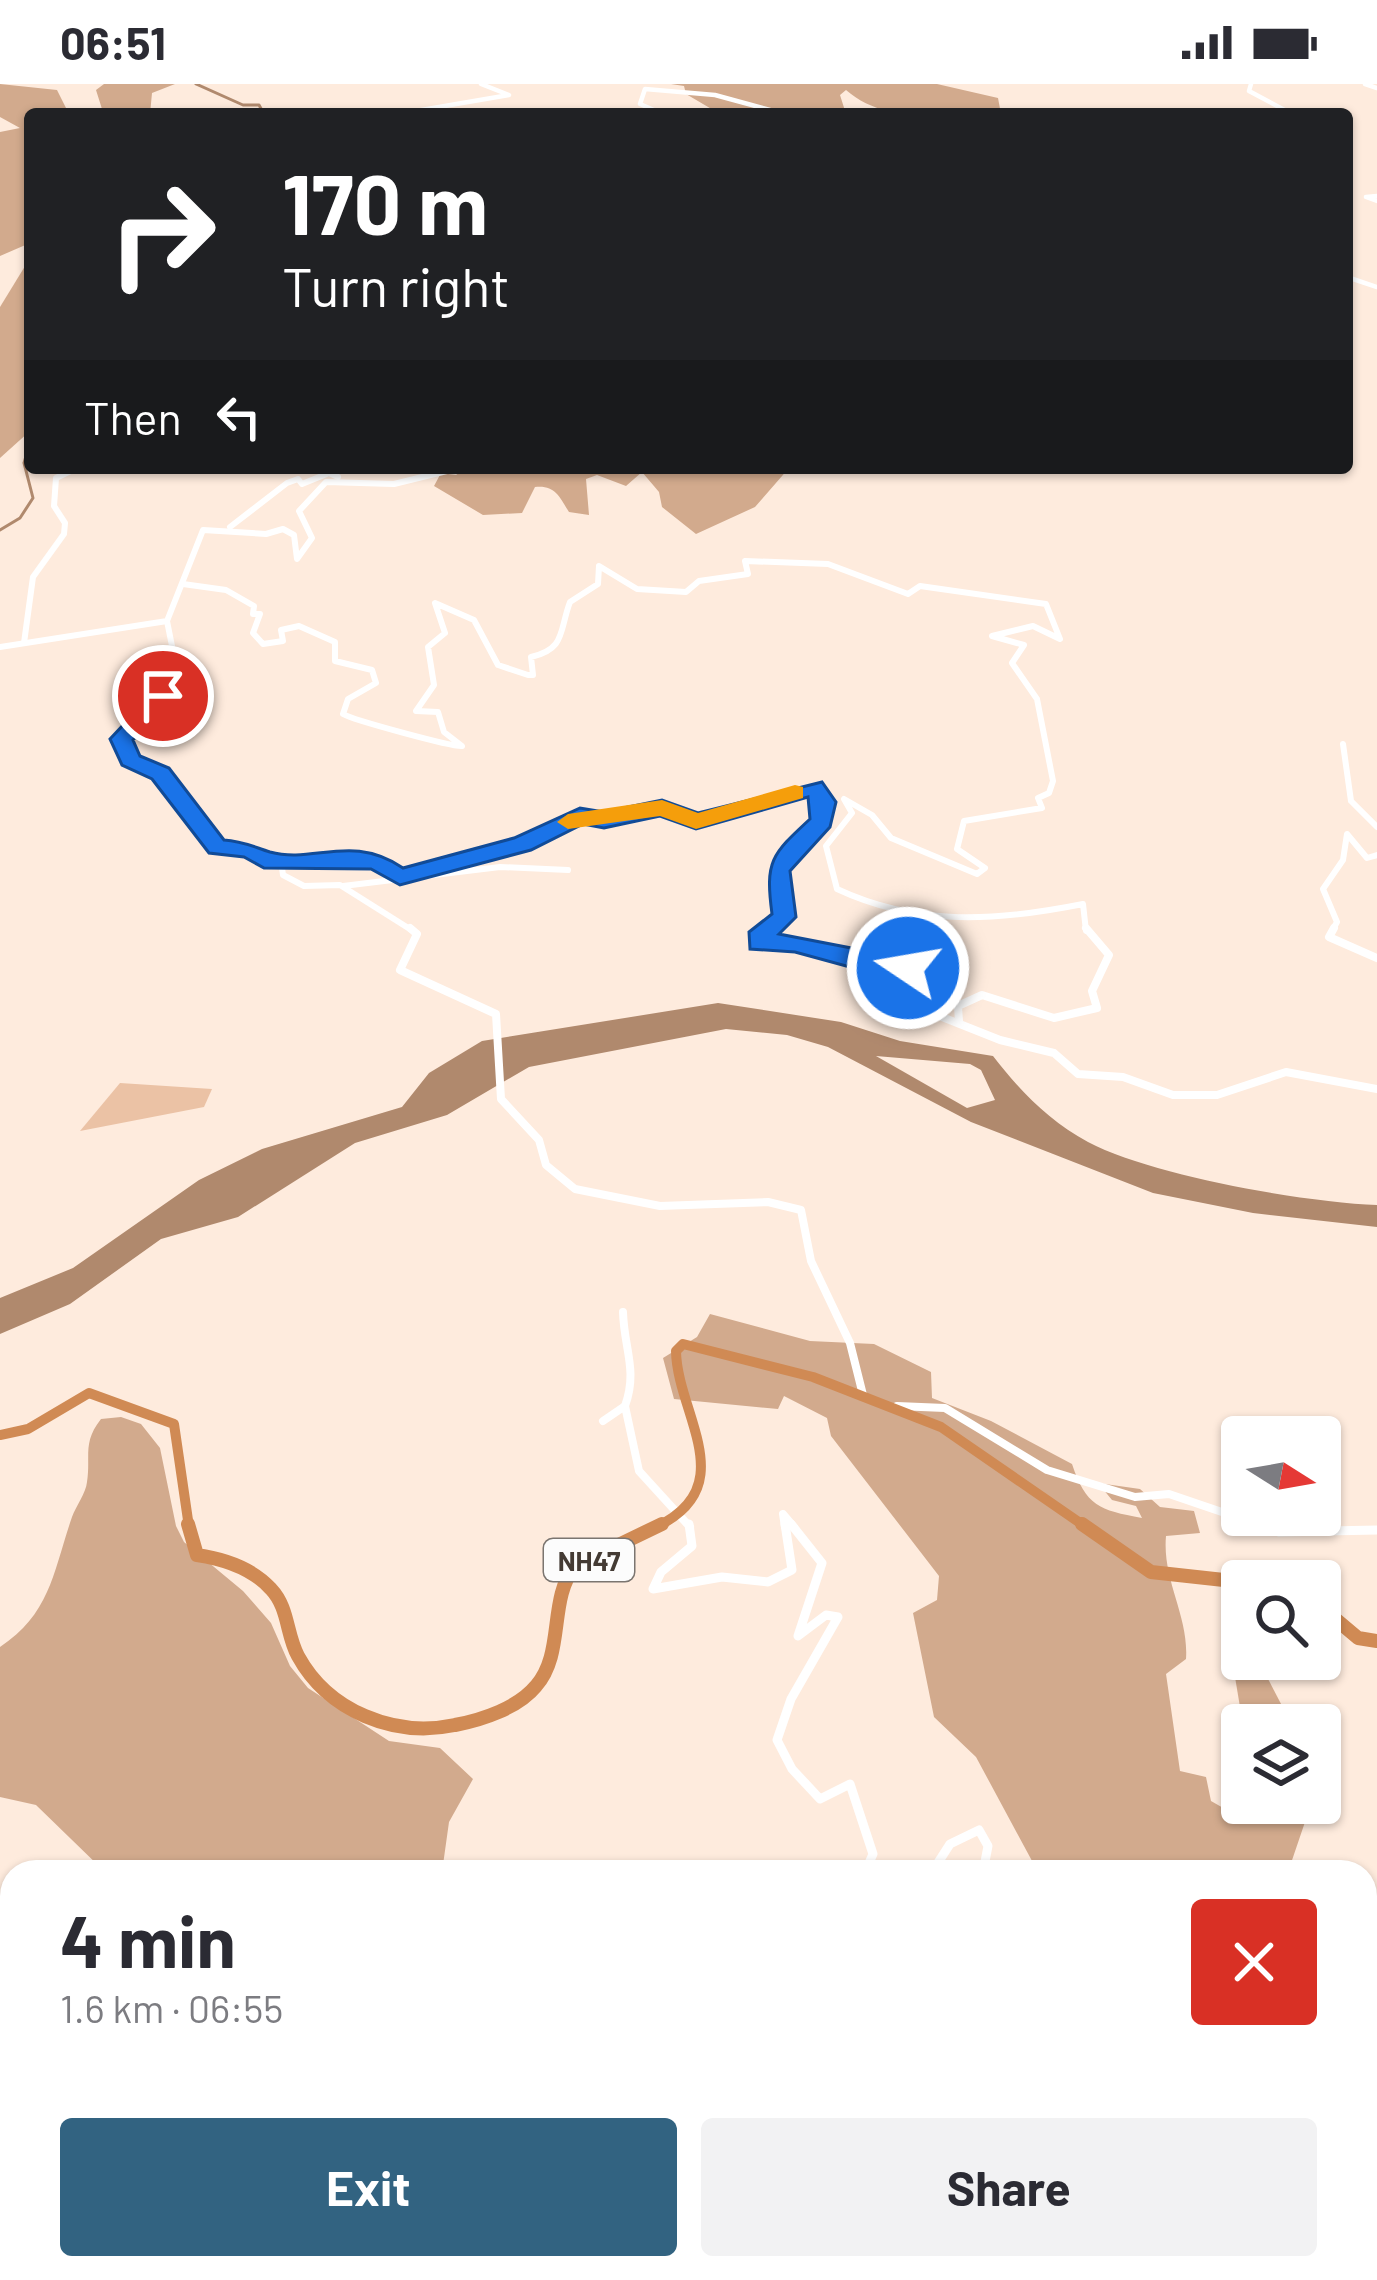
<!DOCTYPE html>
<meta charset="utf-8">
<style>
body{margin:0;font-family:Barlow,sans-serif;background:#f2f2f3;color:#2b2b33;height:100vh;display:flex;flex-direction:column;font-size:45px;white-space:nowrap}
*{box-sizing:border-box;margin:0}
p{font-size:39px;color:#7c7c81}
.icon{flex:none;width:66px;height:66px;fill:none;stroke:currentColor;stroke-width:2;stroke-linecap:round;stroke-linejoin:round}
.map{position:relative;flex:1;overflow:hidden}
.side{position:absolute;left:0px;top:1776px;width:1377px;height:420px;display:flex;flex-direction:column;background:#fff;border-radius:36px 36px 0 0;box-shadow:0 3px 9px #0004}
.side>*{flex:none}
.guide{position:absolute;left:24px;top:24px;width:1329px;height:366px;border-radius:12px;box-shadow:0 3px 9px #0004;background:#202124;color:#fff;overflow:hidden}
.needle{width:78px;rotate:101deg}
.fabs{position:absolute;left:1221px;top:1332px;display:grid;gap:24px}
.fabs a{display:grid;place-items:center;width:120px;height:120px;border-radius:12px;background:#fff;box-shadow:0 3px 9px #0004;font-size:60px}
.pin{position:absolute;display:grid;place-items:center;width:102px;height:102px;color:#fff;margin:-51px;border:6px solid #fff;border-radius:50%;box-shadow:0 3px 12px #0007}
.me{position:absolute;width:132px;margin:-66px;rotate:282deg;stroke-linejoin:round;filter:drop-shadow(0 0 9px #0008)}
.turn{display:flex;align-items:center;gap:42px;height:252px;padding:0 60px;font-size:54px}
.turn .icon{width:156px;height:156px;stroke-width:2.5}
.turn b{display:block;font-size:84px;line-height:102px}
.then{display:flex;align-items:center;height:114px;padding:0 60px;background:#0003;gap:24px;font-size:45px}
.round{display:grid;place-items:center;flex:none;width:126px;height:126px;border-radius:12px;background:#f2f2f3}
.headline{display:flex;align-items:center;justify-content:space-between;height:204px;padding:0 60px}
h1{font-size:72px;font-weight:700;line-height:90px}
.button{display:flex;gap:24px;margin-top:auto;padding:24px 60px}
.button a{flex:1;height:138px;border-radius:12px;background:#326381;color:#fff;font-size:48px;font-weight:700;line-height:138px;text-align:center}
.button a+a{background:#f2f2f3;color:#2b2b33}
.status{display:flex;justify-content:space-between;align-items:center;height:84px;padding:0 60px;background:#fff;direction:ltr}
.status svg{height:33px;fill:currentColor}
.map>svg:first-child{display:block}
</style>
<div class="status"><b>06:51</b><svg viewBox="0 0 49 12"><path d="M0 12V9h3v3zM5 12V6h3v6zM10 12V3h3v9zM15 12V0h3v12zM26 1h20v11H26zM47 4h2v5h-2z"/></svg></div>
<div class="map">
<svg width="1377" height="2196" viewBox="0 0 1377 2196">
<rect width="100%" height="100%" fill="#feebdd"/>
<!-- green -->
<polygon fill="#ebc2a5" points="120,999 212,1005 204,1023 80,1047"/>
<!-- forest -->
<g fill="#d2aa8d">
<polygon points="0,0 57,6 69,30 30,30 30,159 0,172 0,48 20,44 0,33"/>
<polygon points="104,0 175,0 152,9 150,30 98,30 102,25 96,6"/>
<path d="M671,0H937L998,14L1001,30C950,30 887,42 846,6L840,11L846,30H720L686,10L684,2Z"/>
<polygon points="30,174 30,347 0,374 0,223"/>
<path d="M466,384H789L755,423L696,450L662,423L659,408L642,388L626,402L597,391L586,395L589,431L569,428C559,412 555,401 535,403L522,429L483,431L434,402L441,389L456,391Z"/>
<path d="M710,1230L810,1257L874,1260L931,1288L932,1314L991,1337L1072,1380C1086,1422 1099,1426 1142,1434L1136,1422L1112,1416L1098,1399L1140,1405L1160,1423L1194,1427L1200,1449L1166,1452C1162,1496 1189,1532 1186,1575L1166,1590L1180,1687L1206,1693L1211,1717L1225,1725L1248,1719H1305V1738L1288,1788H1038L976,1673L934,1633L913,1529L937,1516L939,1492L831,1352L827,1334L784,1312L778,1325L674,1315L663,1274L697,1253Z"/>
<path d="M121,1333L141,1340L160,1364L176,1442L184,1458L243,1507L271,1539L290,1582L308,1604L389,1657L440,1664L473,1695L449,1738L442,1788H105L36,1721L0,1713V1563C51,1529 53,1488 72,1433C76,1422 86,1409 87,1398C91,1372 82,1359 101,1335Z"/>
<polygon points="1253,1582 1267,1593 1292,1641 1243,1641 1235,1593"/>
<polygon points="12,1907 12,2184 398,2184 399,2196 4,2196 0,1918"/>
<polygon points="1365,1997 1377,2020 1377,2196 1208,2196 1204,2184 1365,2184"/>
</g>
<!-- water -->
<path fill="#b0896d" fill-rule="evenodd" d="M718,919L841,938L900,957L993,972C1020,1007 1049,1037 1088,1058C1153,1092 1303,1118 1377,1121V1143L1253,1129L1153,1109L971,1038L828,963L787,951L726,945L529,983L447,1031L355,1059L238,1133L161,1155L70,1220L0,1250V1214L73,1184L199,1096L262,1065L402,1023L429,989L482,957ZM876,972L970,980L981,986L995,1016L967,1024Z"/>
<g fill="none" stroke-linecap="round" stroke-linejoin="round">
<!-- stream -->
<g stroke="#b0896d" stroke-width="3">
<polyline points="196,0 243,21 259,21 264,30"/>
<polyline points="0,446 20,434 33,414 24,379 30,359"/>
</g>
<!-- minor-far3 -->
<g stroke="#fff" stroke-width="4.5">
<polyline points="1251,0 1249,7 1292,30"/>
<polyline points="1365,0 1377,4"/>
<polyline points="398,30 509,11 481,0"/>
<polyline points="663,30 640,20 645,5 715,11 785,30"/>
<polyline points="1377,112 1366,113 1377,117"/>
<polyline points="1347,193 1377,203"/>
</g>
<!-- minor-far2 -->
<g stroke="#fff" stroke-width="6">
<polyline points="230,443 287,399 298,395 302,400 329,389 338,393"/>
<path d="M183,500L226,506L254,522L253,530H260L253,549L263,560L283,557L281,546L299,542L335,558V577L372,586L376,599L348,615L343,630C353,636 452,663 462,662L444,648L438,628L416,627L434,601L428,563L445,549L435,519L474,536L498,581L528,591H533L531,573C566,565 559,547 570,518L598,500L599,482L637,505L686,508L699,497L748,490L745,477L828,480L908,510L920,502L1046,520L1060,555L1033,542L992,552L1024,561L1012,579L1037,615L1053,697L1049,709L1038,714L1042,724L964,737L957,765L985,784L977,790L891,754L872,731L844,715L852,729L826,762L837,805C918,843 998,837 1083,820L1086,847"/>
<path d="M167,537L173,567L157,592L162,617L141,629L121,655L130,676L160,689L217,763C236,765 254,775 271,776C318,778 358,766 400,793L522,760L580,732L605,736L662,724L696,738L814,703C836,738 806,752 786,778L784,833L767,847"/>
<polyline points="24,559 33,493 64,450 65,439 54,422 56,394 77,384"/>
<polyline points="0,563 167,537 203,446 266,450 283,445 294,451 297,475 312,454 299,427 326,398 394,400 459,384"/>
<polyline points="1343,660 1351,717 1377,743"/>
<polyline points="281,777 283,791 304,802 340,801 413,847"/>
<polyline points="343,802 500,783 568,786"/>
<polyline points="1332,847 1337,838 1323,805 1343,776 1347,750 1367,774 1377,771"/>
</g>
<!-- minor-far1 -->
<g stroke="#fff" stroke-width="8">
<polyline points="410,844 417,850 400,886 496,930 501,1015 539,1056 546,1081 575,1105 660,1122 768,1118 801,1126 811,1177 850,1259 863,1311"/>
<polyline points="771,844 759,859 796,857 908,884 927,927 1000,956 1054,969 1078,990 1123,993 1173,1011 1217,1011 1286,988 1377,1005"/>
<polyline points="1334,844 1329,853 1377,874"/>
<polyline points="959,938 958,922 982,911 1054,934 1097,924 1092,907 1109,871 1086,844"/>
<path d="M623,1228C624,1265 638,1286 625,1322"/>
<polyline points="897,1322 945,1324 1047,1386 1135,1413 1169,1410 1266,1443"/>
<polyline points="603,1337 625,1322 639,1387 690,1443"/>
<polyline points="785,1443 783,1430 794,1443"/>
</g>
<!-- minor -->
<g stroke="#fff" stroke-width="9">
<polyline points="689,1440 692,1462 661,1488 653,1505 722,1493 768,1498 792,1486 785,1440"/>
<polyline points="791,1440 822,1479 798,1552 826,1531 838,1533 791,1615 777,1656 792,1685 820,1715 850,1700 873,1770 865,1788"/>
<polyline points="1257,1440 1279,1448 1377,1446"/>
<polyline points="932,1788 950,1760 979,1746 988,1762 983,1788"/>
<polyline points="937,2184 940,2196"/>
<polyline points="1043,2196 1049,2184"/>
<polyline points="1104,2196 1108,2184"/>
</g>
<!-- highway-far1 -->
<g stroke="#d08a54" stroke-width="10">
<polyline points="0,1351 28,1345 89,1309 174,1340 189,1443"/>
<path d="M656,1443C743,1402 677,1330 676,1267L683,1260L813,1293L941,1343L1086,1443"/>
</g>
<!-- highway -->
<g stroke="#d08a54" stroke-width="14">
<path d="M188,1440L197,1471C224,1475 252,1484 271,1505C289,1524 286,1550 298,1572C328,1627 394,1654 455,1641C482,1636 518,1624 536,1602C565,1569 548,1515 575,1482L662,1440"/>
<polyline points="1082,1440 1151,1488 1242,1498"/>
<polyline points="1320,1522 1358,1554 1377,1557"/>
</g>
</g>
<!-- route -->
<path fill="#1a73e8" stroke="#114b97" stroke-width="3" d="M155,607L174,612L133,656L140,672L169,684L224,756C243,757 254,763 270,768C315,780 351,749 403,784L514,754L580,724L604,728L662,716L698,729L822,698L836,718L830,743L790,787L796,833L779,850L908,875L921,884L917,890L890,894L795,868L750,865L749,848L772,830C765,777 771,771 810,735L808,713L696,745L660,732L604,744L583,740L531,766L400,801L371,785L264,784L244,773L209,769L152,695L122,681L110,655Z"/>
<!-- slow -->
<polygon fill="#f59e0b" points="795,701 803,703 803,714 696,745 660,732 568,745 557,738 568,730 662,716 698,729"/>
<g text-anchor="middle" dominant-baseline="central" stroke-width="12" stroke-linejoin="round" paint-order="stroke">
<!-- shield labels -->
<rect fill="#fcfcfc" stroke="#7b7570" stroke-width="3" x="544" y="1455" width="90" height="42" rx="9"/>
<g font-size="27" font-weight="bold" fill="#443b34">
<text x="589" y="1476">NH47</text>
</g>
</g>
</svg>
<div class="fabs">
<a><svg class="needle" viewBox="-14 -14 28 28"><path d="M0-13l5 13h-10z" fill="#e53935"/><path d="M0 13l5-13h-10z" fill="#7c7c81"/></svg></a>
<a><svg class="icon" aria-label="search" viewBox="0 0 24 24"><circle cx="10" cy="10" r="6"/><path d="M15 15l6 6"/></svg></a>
<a><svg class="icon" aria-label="layers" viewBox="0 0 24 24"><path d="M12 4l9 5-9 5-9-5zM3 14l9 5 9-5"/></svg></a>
</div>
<div class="pin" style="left:163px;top:612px;background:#d93025"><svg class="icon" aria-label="arrive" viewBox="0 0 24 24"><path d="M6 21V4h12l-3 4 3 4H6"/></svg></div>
<svg class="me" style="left:908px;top:884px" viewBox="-20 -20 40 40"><circle r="17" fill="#1a73e8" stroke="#fff" stroke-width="3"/><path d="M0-11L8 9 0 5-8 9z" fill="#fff"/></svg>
<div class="guide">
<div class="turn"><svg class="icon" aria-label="right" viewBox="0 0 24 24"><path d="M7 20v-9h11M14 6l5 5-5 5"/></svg><div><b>170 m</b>Turn right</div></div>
<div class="then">Then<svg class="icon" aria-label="left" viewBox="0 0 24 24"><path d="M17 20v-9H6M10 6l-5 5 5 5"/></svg></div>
</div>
<section class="side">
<div class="headline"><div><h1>4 min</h1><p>1.6 km · 06:55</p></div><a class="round" style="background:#d93025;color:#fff"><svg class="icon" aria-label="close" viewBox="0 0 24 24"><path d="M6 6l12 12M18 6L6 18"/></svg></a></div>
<div class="button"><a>Exit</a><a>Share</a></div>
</section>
</div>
